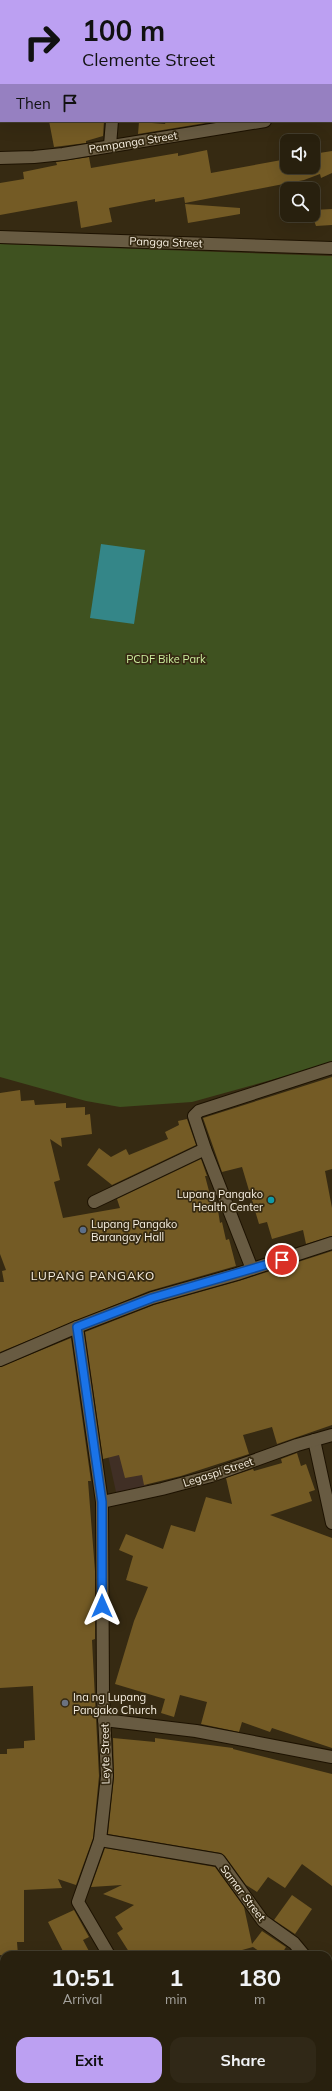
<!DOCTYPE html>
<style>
body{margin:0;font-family:Mulish,sans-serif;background:#302817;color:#f1f3f6;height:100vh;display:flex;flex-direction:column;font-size:15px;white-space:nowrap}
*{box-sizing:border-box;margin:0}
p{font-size:13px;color:#a5a39e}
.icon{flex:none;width:22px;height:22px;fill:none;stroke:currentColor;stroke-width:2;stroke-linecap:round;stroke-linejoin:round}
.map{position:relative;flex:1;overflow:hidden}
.panel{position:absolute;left:0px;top:1951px;width:332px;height:140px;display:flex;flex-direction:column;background:#28200e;border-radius:12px 12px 0 0;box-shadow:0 4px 16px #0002,0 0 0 1px #443e2e}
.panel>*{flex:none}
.guide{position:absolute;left:0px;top:0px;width:332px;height:122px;box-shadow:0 4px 16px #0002,0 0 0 1px #443e2e;background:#bca0f2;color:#111;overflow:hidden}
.fabs{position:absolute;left:280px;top:134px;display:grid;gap:8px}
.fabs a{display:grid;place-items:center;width:40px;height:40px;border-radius:8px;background:#28200e;box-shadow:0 4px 16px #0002,0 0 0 1px #443e2e;font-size:20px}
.pin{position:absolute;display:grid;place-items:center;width:34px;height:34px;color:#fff;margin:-17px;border:2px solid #fff;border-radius:50%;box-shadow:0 1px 4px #0007}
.me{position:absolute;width:44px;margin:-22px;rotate:0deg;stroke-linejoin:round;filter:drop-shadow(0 0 3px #0008)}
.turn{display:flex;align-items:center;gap:14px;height:84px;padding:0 16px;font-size:18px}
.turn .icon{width:52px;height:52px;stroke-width:2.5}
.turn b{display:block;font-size:28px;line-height:34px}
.then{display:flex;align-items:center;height:38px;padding:0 16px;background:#0003;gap:8px;font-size:15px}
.eta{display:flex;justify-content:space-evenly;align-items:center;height:68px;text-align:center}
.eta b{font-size:24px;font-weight:700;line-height:28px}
.primary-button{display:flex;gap:8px;margin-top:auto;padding:8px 16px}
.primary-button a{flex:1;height:46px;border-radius:12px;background:#bca0f2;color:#111;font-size:16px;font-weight:700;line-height:46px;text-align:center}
.primary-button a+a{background:#302817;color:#f1f3f6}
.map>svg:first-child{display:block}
</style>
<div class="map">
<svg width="332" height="2091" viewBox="0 0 332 2091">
<rect width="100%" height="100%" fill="#362a12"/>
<!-- commercial -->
<polygon fill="#402f25" points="98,1329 148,1488 116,1492 82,1336"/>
<!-- green -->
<polygon fill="#3f5220" points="0,244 332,256 332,1063 192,1102 120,1107 86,1101 0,1077"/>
<!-- water -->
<polygon fill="#348688" points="101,544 145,550 134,624 90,618"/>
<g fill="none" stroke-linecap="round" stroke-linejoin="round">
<!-- stream -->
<g stroke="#348688" stroke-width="5.5">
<polyline points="328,1997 331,1994"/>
<polyline points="311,2087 314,2091"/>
</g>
</g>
<!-- building -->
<g fill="#745b25">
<polygon points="49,121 104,121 103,136 86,141 86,143 54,147"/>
<polygon points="166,121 212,121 212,122 138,134 139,122 165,124"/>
<polygon points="207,150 211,173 287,159 287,167 313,167 313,154 332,151 332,173 321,178 320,174 304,180 185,203 184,197 155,202 155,199 109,208 112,222 81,228 77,201 0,215 0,183 24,179 23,172 57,165 56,162 89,157 91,168 178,153 178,156"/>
<polygon points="185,204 240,208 240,214 188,223"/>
<polygon points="332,209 332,225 316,226 312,215 313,210"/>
<polygon points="332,1077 332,1169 325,1171 332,1208 332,1236 306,1244 303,1230 272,1239 267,1222 259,1224 242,1167 222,1172 203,1118"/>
<polygon points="20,1090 21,1101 34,1100 35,1105 66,1103 66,1108 85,1107 85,1115 90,1114 92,1134 61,1138 62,1147 50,1139 60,1180 54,1182 63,1218 120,1208 117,1199 201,1159 207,1176 205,1176 214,1210 218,1210 220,1223 222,1222 226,1240 229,1239 236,1266 149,1291 0,1352 0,1282 4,1282 2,1271 6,1270 0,1254 0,1093"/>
<polygon points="187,1119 196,1145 112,1185 87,1165 99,1148 111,1157 126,1149 129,1155 168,1139 165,1132 179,1125 178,1121"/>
<polygon points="332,1251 332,1425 277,1444 272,1427 243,1435 249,1454 181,1476 144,1485 142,1475 125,1478 119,1455 103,1459 85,1332 154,1305 239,1281"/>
<polygon points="71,1338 91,1481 88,1481 95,1571 95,1639 92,1640 99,1776 93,1838 76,1885 58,1879 62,1888 24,1890 24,1942 17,1942 18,1955 0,1955 0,1754 7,1754 7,1749 24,1748 24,1741 35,1740 33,1686 0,1688 0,1367"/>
<polygon points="297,1453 301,1466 306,1464 315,1490 309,1492 312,1501 270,1515 332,1538 332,1748 272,1728 270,1732 242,1722 239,1732 201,1724 207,1702 180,1695 174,1717 161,1713 165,1699 115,1684 134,1621 148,1587 126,1580 133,1556 119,1550 126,1534 163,1549 171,1525 195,1532 206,1497 232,1504 226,1478 253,1469 254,1471 282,1463 281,1459"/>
<polygon points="113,1738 155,1742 155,1738 233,1748 233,1749 332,1774 332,1886 302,1864 285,1888 268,1877 257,1892 246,1885 225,1856 221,1853 108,1834 114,1777"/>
<polygon points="105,1848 215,1867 244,1907 252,1944 262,1931 286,1947 281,1955 265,1955 253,1947 224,1955 131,1955 117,1933 123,1929 115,1917 134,1905 103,1894 122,1885 91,1887"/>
<polygon points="292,1895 312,1909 295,1934 274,1920"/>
<polygon points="74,1910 89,1937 83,1940 91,1955 65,1955 48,1922"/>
</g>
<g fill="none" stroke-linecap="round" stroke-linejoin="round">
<defs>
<g id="street">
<polyline points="119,1 119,0"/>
<polyline points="228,1 228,0"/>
<polyline points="331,104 332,104"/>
<polyline points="110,145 112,121"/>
<polyline points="0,158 34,157 63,154 265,121"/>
<polyline points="0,237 332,248"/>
<polyline points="94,1202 205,1149"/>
<polyline points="252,1269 205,1149 194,1116 199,1111 332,1068"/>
<polyline points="77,1327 102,1502 103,1695 107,1776 100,1840 78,1902 109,1955"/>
<polyline points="0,1360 77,1327 152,1298 237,1274 332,1243"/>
<polyline points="314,1440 332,1523"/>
<polyline points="102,1502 162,1489 211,1476 297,1445 332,1435"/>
<polyline points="104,1720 196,1731 332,1757"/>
<polyline points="100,1840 219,1860 263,1921 294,1943 304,1955"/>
<polyline points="328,1980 332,1984"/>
<polyline points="197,2087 200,2091"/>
</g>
</defs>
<!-- street casing -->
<use href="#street" stroke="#1d1200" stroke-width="14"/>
<!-- street -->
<use href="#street" stroke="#685b42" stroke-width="12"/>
</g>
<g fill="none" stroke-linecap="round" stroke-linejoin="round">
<defs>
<polyline id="route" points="102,1606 102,1502 77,1327 152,1298 282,1260"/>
</defs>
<!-- route casing -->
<use href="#route" stroke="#114b97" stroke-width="10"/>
<!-- route -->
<use href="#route" stroke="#1a73e8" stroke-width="7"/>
</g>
<!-- markers -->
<circle fill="#0f9aa8" stroke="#362a12" stroke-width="1.5" cx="271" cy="1200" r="4"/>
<circle fill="#5c6f8a" stroke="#362a12" stroke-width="1.5" cx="83" cy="1230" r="4"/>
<circle fill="#6b7280" stroke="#362a12" stroke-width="1.5" cx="65" cy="1703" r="4"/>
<g text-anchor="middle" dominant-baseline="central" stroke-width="3.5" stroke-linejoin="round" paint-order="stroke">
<!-- street labels -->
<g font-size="11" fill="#f8f0e2" stroke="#362a12">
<text transform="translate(133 142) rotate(-9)">Pampanga Street</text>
<text transform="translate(166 242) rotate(2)">Pangga Street</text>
<text transform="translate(218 1472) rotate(-18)">Legaspi Street</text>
<text transform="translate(105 1754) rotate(-91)">Leyte Street</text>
<text transform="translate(243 1893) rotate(53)">Samar Street</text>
</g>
<!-- park labels -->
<g font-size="11" fill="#cdee9f" stroke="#362a12">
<text x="166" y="659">PCDF Bike Park</text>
</g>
<!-- poi labels -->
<g font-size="11" fill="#f8f0e2" stroke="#362a12" text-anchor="start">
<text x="263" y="1194" text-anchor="end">Lupang Pangako<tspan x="263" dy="13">Health Center</tspan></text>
<text x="91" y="1224">Lupang Pangako<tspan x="91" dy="13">Barangay Hall</tspan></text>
<text x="73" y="1697">Ina ng Lupang<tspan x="73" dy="13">Pangako Church</tspan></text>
</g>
<!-- neighbourhood labels -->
<g font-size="12" letter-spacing="1" fill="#f8f0e2" stroke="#362a12">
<text x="93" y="1275">LUPANG PANGAKO</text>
</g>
</g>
</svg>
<div class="fabs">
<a><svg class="icon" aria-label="sound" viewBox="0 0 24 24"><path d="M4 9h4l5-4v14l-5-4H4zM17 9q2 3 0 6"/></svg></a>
<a><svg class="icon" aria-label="search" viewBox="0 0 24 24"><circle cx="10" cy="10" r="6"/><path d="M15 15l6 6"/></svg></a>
</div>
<div class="pin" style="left:282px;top:1260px;background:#d93025"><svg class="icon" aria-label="arrive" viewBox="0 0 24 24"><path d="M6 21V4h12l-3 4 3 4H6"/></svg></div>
<svg class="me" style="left:102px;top:1606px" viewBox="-20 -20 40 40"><path d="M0-17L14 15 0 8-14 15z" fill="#1a73e8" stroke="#fff" stroke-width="4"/></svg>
<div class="guide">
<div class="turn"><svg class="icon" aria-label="right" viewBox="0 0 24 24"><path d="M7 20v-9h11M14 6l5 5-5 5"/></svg><div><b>100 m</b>Clemente Street</div></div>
<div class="then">Then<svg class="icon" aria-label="arrive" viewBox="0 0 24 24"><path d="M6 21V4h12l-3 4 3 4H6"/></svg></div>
</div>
<section class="panel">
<div class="eta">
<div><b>10:51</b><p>Arrival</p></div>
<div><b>1</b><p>min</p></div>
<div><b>180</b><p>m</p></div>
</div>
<div class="primary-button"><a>Exit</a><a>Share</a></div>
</section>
</div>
